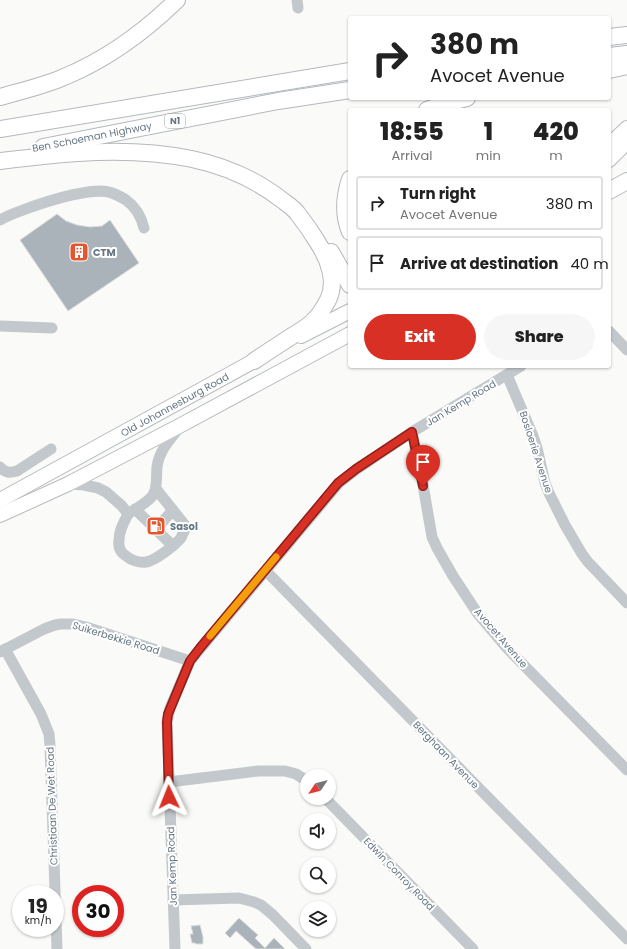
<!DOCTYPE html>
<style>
body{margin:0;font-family:Poppins,sans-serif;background:#f6f6f6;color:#222;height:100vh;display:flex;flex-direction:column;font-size:15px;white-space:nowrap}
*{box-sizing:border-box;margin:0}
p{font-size:13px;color:#767676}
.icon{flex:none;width:22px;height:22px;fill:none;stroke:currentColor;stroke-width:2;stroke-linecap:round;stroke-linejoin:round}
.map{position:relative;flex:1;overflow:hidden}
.panel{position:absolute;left:348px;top:108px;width:263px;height:260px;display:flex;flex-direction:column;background:#fff;border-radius:4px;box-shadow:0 1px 3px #0004}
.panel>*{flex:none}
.guide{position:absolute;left:348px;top:16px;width:263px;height:84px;border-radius:4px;box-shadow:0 1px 3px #0004;background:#fff;color:#222;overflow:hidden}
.needle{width:26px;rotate:235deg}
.controls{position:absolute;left:300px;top:769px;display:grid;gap:8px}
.controls a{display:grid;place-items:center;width:36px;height:36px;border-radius:50%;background:#fff;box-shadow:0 1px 3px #0004;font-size:20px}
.speed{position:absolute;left:12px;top:885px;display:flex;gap:8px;font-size:20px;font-weight:700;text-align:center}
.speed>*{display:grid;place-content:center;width:52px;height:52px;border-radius:50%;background:#fff;box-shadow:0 1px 3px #0004;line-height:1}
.speed small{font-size:10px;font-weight:400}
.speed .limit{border:6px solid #d22;background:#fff;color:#111}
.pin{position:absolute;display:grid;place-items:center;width:34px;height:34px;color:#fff;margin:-41px -17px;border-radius:50% 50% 50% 0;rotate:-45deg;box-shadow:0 0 4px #0007}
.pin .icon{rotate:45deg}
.me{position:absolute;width:44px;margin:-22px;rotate:358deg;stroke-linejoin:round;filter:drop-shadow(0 0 3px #0008)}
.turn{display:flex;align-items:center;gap:14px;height:84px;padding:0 16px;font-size:18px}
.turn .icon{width:52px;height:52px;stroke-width:2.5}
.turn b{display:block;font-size:28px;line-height:34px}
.eta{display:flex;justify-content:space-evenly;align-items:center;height:68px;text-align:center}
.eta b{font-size:24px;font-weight:800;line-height:28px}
.action{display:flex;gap:8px;margin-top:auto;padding:8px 16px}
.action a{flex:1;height:46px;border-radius:24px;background:#d93025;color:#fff;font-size:16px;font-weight:800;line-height:46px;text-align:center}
.action a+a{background:#f6f6f6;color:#222}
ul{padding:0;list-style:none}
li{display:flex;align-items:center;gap:12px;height:54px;margin:0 8px 6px;padding:0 8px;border:2px solid #e0e0e0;border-radius:4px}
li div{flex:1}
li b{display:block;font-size:15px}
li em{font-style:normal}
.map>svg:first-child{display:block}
</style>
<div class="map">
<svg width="627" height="949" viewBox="0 0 627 949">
<rect width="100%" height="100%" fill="#fafaf8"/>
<!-- building -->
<g fill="#aab3b9" stroke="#dcdcda">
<polygon points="57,214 66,221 77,225 90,227 102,226 110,220 139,263 68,311 20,240"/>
<polygon points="239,918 258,935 255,938 265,948 274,938 285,949 256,949 236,931 230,938 225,933"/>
<polygon points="200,925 203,937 203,944 196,944 195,943 192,943 190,934 193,934 191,926"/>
</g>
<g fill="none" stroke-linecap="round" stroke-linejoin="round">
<defs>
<g id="major">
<polyline points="609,145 627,128"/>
<polyline points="609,160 627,142"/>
<polyline points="301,336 350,311"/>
<path id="s1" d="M0,500L263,356"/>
<polyline points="0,515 68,484 183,424 350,334"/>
</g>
<g id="highway">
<polyline points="609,37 627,35"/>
<polyline points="609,56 627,54"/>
<polyline points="609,70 627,66"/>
<path d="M0,97C21,91 44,86 64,77C108,59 143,33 177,0"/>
<polyline points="427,110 447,103 467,98"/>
<polyline points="0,129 350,71"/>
<polyline points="43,147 278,101 350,90"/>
<path d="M0,161C66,153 126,146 192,159C225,166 255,179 282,200C287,204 294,208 298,214C305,223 312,233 318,243C329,260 337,282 328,300C324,307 320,315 314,320C308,327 300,331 292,336C280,344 267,352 254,361"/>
<path d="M350,179C344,197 343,215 350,232"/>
<polyline points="609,191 627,181"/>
<polyline points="331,252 350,285"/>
</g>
</defs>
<!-- major casing -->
<use href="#major" stroke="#b5babe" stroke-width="16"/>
<!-- highway casing -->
<use href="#highway" stroke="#b4b9bd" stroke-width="18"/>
<!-- minor -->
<g stroke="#c3c8cc" stroke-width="11">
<polyline points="297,0 298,8"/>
<path d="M0,220C10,214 21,211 31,207C51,200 67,195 88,192C96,191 104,190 112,193C117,195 122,197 126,200C136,207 141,216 144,228"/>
<polyline points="0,326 52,328"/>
<polyline points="609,331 627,350"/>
<polyline points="507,375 533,436 537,448 545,483 549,493 565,525 582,554 588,562 627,603"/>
<polyline points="412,432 423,485 432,537 437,548 453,576 478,614 506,647 627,770"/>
<path d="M0,467C5,473 10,473 17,471L51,449"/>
<path d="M68,484L84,485L98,488L106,492L122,506L128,514C135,509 149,502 153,495C158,487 156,476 157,467C159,451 170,439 180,427"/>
<polyline points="135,509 173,546"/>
<path d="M128,514C124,522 119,530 119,540C118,546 120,552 126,556C131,560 139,563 146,562C155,561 175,545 181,538C182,535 184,532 185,529L184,524L156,489"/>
<polyline points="156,529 173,510"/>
<polyline points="266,571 627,939"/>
<polyline points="5,649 41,714 49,734 50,745 57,949"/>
<polyline points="0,652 44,629 55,625 61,624 73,624 86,627 190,661"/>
<polyline points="169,782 258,771 285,771 296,774 307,781"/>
<polyline points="325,798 473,949"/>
<polyline points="173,900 239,898 254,902 261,905 273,915 306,949"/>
<polyline points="175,949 167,722 170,708 190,661 339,483 357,469 412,432 521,366"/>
</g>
<!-- major -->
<use href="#major" stroke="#fff" stroke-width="14"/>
<!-- highway -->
<use href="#highway" stroke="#fff" stroke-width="16"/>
</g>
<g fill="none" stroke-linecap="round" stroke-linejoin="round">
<defs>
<polyline id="route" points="169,797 167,722 168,714 190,661 200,648 338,483 356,469 412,432 423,486"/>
</defs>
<!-- route casing -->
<use href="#route" stroke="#8d1f18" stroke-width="10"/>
<!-- route -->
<use href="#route" stroke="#d93025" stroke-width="7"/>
<!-- slow -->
<polyline stroke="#f59e0b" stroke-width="7" points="210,636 276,557"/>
</g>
<!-- icons -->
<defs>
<symbol id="building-square" viewBox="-11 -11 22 22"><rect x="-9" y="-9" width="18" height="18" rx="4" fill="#e4572e" stroke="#fff"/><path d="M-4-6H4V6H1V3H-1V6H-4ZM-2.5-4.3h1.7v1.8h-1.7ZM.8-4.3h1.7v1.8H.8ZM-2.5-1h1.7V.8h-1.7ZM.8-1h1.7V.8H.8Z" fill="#fff"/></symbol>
<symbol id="fuel-square" viewBox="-11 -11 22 22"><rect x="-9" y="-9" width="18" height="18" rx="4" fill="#e4572e" stroke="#fff"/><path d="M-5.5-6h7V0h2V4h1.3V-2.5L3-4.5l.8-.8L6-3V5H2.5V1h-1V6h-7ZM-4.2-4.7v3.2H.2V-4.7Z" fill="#fff"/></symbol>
</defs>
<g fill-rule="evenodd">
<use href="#building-square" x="68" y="241" width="22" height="22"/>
<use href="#fuel-square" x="145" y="515" width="22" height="22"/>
</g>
<g text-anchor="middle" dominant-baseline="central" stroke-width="4" stroke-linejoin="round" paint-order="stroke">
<!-- shield labels -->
<rect fill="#fff" stroke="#939fa8" stroke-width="1" x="165" y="114" width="20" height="14" rx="3"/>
<g font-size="9" font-weight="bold" fill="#657683">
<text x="175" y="121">N1</text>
</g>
<!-- street labels -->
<g font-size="10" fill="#657683" stroke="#fff">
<text transform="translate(92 137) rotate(-11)">Ben Schoeman Highway</text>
<text transform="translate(461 403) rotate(-31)">Jan Kemp Road</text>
<text stroke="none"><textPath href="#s1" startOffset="199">Old Johannesburg Road</textPath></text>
<text transform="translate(536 452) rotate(72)">Bosloerie Avenue</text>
<text transform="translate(116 638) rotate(17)">Suikerbekkie Road</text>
<text transform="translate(501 638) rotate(49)">Avocet Avenue</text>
<text transform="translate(446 755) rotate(46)">Berghaan Avenue</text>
<text transform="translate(52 806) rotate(-92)">Christiaan De Wet Road</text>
<text transform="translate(172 866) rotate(-92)">Jan Kemp Road</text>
<text transform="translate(399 874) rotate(46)">Edwin Conroy Road</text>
</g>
<!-- poi labels -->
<g font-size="10" font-weight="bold" fill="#657683" stroke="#fff" text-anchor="start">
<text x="93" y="252">CTM</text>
<text x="170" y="526">Sasol</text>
</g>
</g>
</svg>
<div class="controls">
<a><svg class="needle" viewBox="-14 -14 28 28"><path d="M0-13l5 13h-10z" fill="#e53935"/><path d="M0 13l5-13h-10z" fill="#767676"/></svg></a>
<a><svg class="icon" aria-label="sound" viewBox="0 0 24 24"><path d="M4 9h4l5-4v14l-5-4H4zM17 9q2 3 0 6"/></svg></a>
<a><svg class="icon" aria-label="search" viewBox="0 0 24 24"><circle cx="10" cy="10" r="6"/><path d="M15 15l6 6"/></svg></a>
<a><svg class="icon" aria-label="layers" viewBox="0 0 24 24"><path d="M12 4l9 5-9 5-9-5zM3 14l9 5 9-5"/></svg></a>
</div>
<div class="speed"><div>19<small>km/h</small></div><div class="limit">30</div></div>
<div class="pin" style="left:423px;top:486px;background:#d93025"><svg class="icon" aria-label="arrive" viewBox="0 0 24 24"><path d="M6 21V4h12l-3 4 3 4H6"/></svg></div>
<svg class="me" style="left:169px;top:797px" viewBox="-20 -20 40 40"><path d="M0-17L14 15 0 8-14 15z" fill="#d93025" stroke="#fff" stroke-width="4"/></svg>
<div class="guide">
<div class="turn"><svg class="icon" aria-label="right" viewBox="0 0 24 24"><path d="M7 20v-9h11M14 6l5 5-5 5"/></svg><div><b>380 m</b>Avocet Avenue</div></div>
</div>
<section class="panel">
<div class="eta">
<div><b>18:55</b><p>Arrival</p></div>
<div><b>1</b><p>min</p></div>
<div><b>420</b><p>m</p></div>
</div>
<ul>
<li><svg class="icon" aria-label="right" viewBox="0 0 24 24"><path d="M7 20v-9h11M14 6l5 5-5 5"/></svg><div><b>Turn right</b><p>Avocet Avenue</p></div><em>380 m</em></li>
<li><svg class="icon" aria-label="arrive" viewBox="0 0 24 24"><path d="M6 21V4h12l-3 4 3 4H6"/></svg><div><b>Arrive at destination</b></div><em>40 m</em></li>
</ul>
<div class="action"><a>Exit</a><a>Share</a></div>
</section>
</div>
